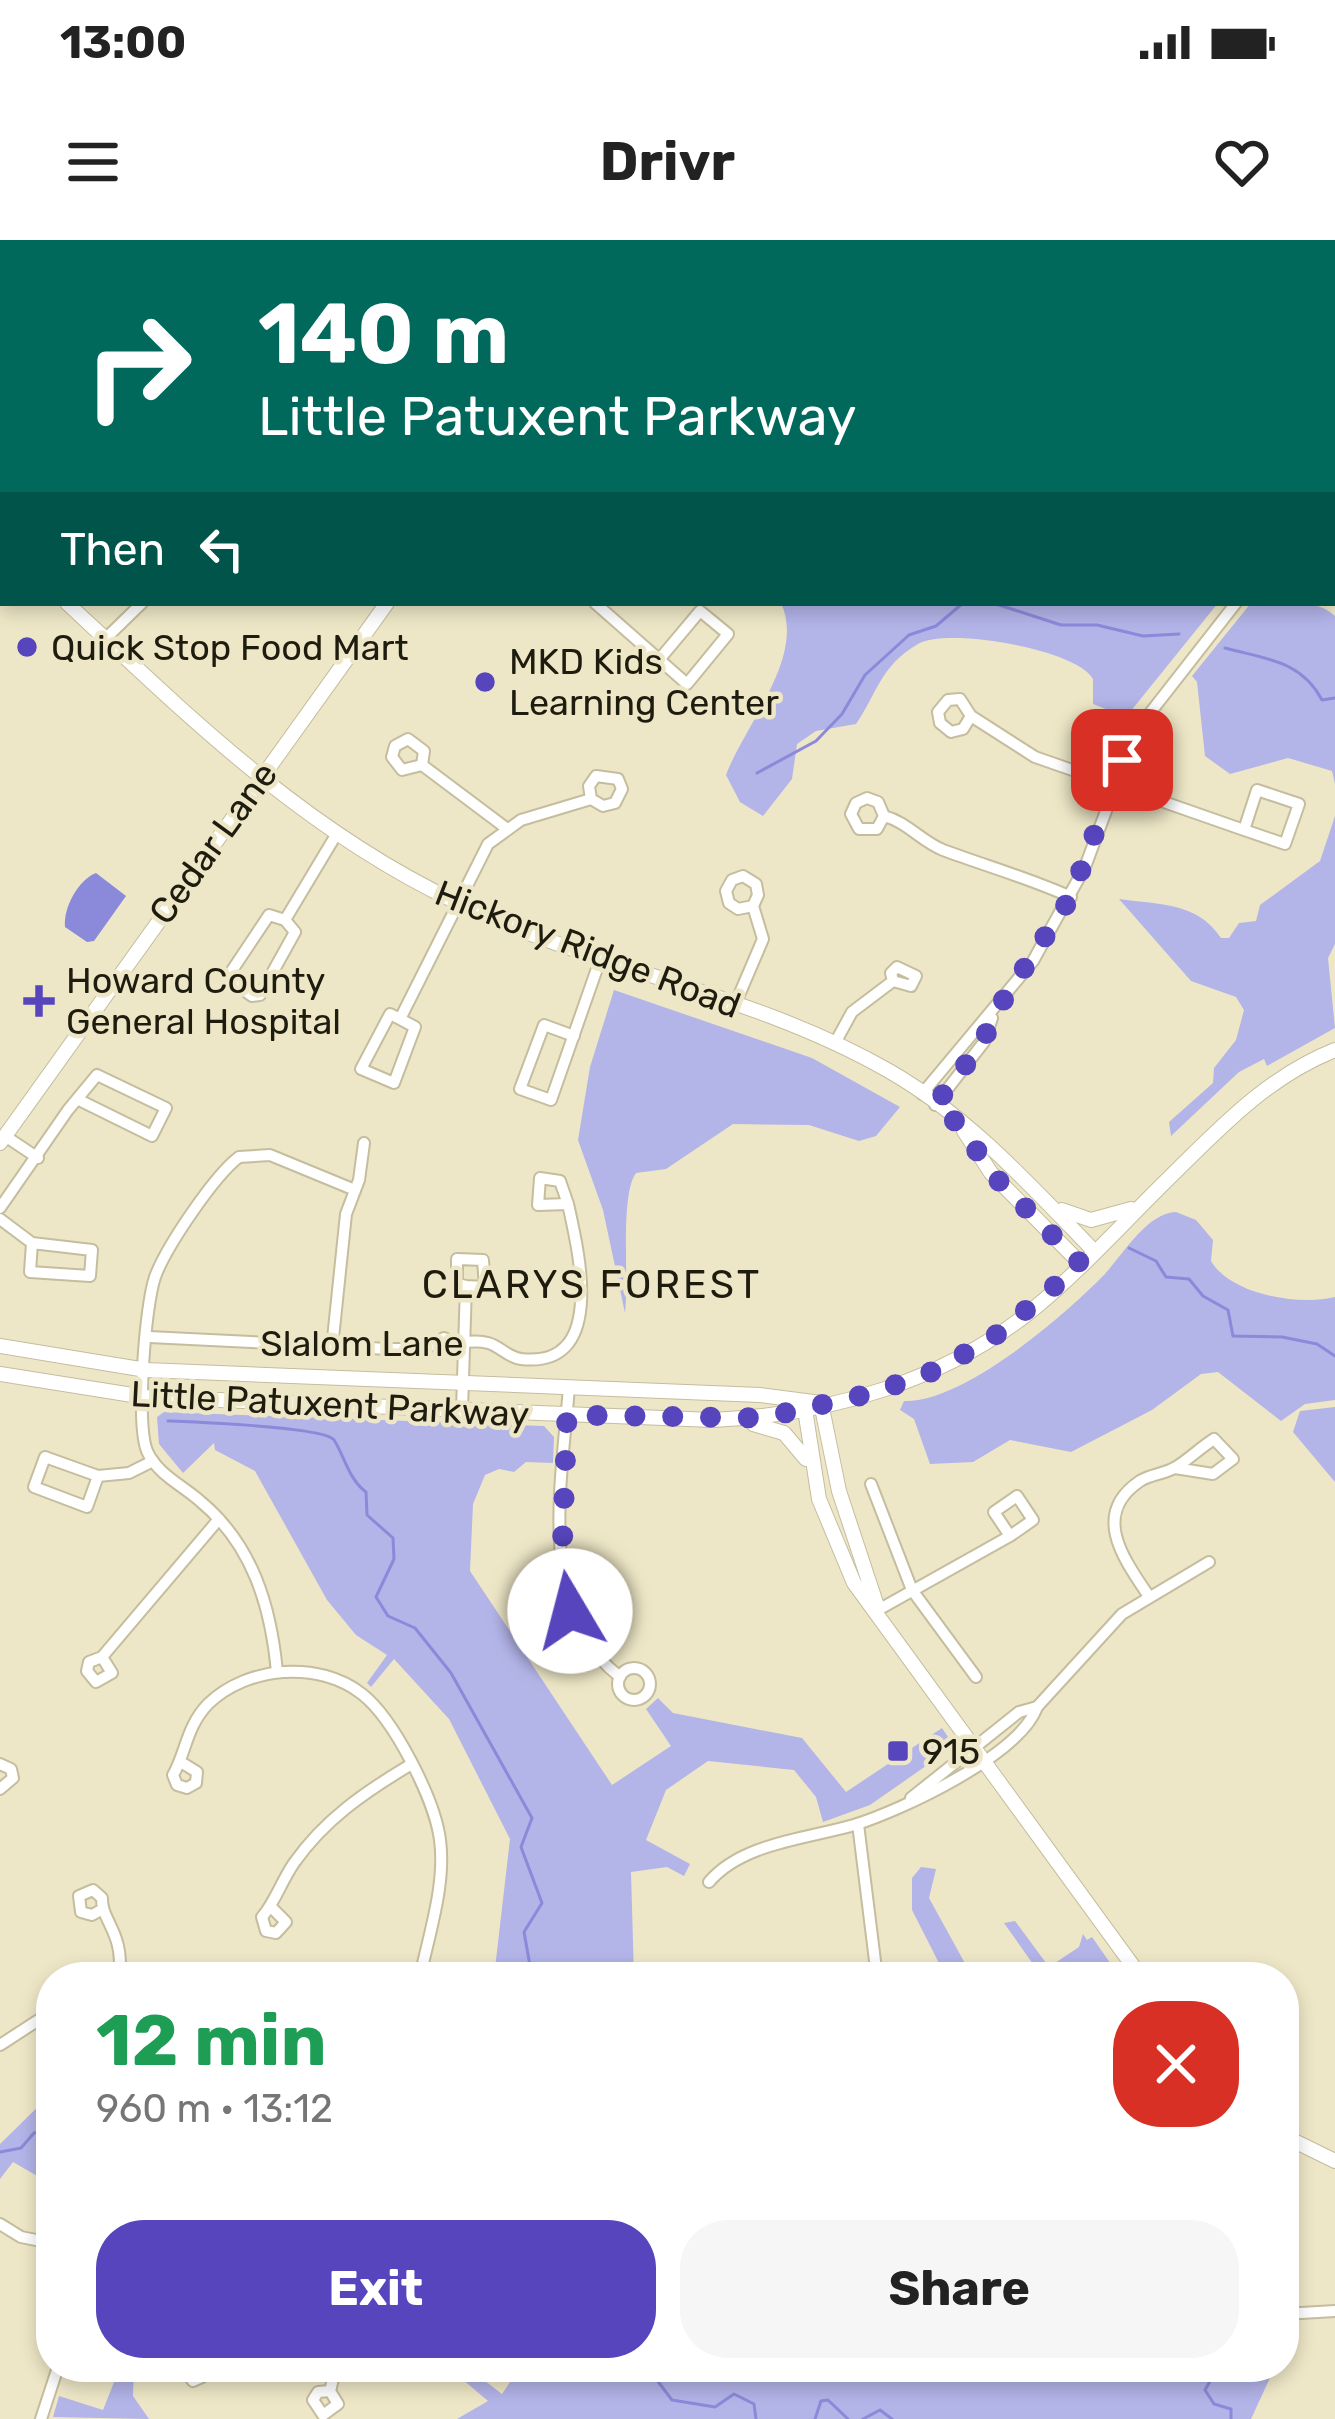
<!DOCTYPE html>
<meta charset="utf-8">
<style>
body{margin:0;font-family:Rubik,sans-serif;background:#f6f6f6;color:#222;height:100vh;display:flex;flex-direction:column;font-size:45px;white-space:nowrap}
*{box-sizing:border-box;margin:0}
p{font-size:39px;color:#767676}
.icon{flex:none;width:66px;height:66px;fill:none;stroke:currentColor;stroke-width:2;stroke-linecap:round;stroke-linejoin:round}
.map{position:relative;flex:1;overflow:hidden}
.panel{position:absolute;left:36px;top:1722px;width:1263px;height:420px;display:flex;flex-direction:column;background:#fff;border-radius:48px;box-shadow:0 6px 18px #0003}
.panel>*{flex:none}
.banner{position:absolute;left:0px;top:0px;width:1335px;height:366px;box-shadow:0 6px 18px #0003;background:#00695c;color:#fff;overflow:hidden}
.pin{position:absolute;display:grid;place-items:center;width:102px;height:102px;color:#fff;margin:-51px;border-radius:24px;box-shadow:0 6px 18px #0006}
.me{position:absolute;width:132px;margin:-66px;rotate:352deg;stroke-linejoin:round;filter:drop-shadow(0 0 9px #0008)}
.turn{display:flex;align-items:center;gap:42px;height:252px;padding:0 60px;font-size:54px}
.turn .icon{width:156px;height:156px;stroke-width:2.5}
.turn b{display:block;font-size:84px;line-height:102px}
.then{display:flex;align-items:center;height:114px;padding:0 60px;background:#0003;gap:24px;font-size:45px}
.round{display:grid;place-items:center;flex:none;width:126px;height:126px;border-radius:48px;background:#f6f6f6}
.head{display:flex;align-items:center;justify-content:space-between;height:204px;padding:0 60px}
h1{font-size:72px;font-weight:700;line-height:90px;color:#1e9e55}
.button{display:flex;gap:24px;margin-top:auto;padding:24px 60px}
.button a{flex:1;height:138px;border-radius:48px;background:#5645bd;color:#fff;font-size:48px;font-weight:700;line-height:138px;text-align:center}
.button a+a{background:#f6f6f6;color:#222}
.status{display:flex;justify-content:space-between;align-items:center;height:84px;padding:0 60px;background:#fff;direction:ltr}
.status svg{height:33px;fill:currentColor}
header{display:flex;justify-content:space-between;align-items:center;height:156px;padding:0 60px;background:#fff;font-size:54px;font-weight:700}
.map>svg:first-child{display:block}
</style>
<div class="status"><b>13:00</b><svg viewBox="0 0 49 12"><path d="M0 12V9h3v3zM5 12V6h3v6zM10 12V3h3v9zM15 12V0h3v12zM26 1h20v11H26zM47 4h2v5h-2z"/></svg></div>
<header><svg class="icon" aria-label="menu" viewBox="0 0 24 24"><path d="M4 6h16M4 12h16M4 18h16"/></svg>Drivr<svg class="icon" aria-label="heart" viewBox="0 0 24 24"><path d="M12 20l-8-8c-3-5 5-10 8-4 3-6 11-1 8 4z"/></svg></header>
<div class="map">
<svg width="1335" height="2179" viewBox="0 0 1335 2179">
<rect width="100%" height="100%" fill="#eee7c7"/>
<!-- green -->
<g fill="#b3b4e8">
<path d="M781,363H1218L1126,477L1093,464V439C1077,409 947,387 918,404C880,426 877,454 856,484L816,491L797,504L792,539L763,576L740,562L726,535C745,484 806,417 781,363Z"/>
<path d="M1251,363C1277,363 1315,357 1335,376V544L1332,531L1288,518L1230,534L1205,516L1197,442L1192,436Z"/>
<path d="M1335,576V704L1328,718L1335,788L1267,826L1264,819L1239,832L1171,896L1169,882L1213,843L1214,828L1236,800L1244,770L1236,757L1191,741L1119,659C1161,665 1197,662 1221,698H1229L1239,683L1256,681L1260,665L1320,621Z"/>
<path d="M614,750L812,818L900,867L876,896L859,901L809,885L733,884L666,929L636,933C620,954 629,1039 625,1073L603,970L578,900L590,827Z"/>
<path d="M1176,972L1196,980L1213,1000L1211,1021C1231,1055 1299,1066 1335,1057V1160L1305,1164L1281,1181L1218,1132L1201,1134L1152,1170L1071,1212L1010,1200L973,1222L930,1224L914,1179L900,1170L904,1161C962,1163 1059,1080 1100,1039C1121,1019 1145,973 1176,972Z"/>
<polygon points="1335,1167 1335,1242 1293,1192 1300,1171"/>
<polygon points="164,1172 544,1186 554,1197 553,1223 526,1222 514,1232 499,1229 485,1235 473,1264 470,1331 612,1545 671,1506 646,1469 658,1458 673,1473 802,1498 846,1552 942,1488 948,1497 946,1512 870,1565 823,1582 816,1557 794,1530 708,1521 666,1550 646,1600 690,1624 684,1636 667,1627 631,1632 634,1737 494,1737 510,1599 449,1479 394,1419 371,1447 367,1443 387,1415 356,1395 327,1360 255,1231 215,1210 214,1203 183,1233 159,1204 157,1177"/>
<polygon points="921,1627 936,1629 929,1658 967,1727 974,1733 1021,1737 946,1737 912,1670 912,1638"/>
<polygon points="1015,1681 1049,1727 1079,1707 1083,1694 1087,1700 1092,1697 1120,1737 1037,1737 1040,1734 1004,1683"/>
<polygon points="51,1854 51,1944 13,1922 0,1939 0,1904"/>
<polygon points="120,2127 134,2127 133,2156 149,2179 53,2177 59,2156 103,2170"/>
<polygon points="448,2127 467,2127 502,2154 520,2127 1275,2127 1251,2179 457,2179 488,2161"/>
</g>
<!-- water -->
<path fill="#8b89da" d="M96,633L126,656L94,701L87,702L65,687C63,668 78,640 96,633Z"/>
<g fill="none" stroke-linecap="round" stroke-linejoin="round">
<!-- stream -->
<g stroke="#8b89da" stroke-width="3">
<polyline points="656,3 658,0"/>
<polyline points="993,363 1061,385 1097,385 1143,396 1179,394"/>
<path d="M1225,408C1265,419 1301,420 1322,460L1335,458"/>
<polyline points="757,533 816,501 842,474 865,435 909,395 936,386 963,363"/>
<polyline points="1129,1008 1156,1021 1166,1037 1189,1039 1203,1056 1228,1070 1233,1096 1282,1097 1317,1104 1335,1116"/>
<path d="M168,1181C192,1182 325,1187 334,1200C344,1215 349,1240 366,1252L367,1275L393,1298L394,1319L376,1357L388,1376L415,1388L451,1433L532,1578L521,1607L542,1663L524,1692L532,1737"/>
<polyline points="51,1868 51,1876"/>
<polyline points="0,1912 21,1908 34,1893 51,1890"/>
<polyline points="647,2127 672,2160 715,2167 734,2154 754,2164 756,2179"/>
<polyline points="1218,2127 1205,2150 1214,2164 1231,2169 1231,2179"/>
<polyline points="815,2179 821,2161 828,2160 848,2179"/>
<polyline points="863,2179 880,2170 892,2179"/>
</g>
<defs>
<g id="street">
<polyline points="388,0 392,3"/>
<polyline points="1140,0 1140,3"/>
<polyline points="371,3 373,0"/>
<polyline points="472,3 474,0"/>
<polyline points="891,3 899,2"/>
<polyline points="0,21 3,23"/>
<polyline points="0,57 3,59"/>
<polyline points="1332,284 1335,282"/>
<polyline points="595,363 687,444 728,394 700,371 658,421"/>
<polyline points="105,399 142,363"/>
<polyline points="971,476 963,489 951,492 940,483 938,472 948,460 960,459 971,476 1035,517 1244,590 1257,550 1299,564 1285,604 1244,590"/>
<polyline points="422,525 402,530 392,517 395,506 408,499 424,511 422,525 506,588"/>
<path d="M884,576L878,562L867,558L856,563L851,574L859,589H877L884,576C907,582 921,601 943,610C986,626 1029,638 1071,657"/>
<polyline points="285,680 295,692 260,755 252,756 227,738 269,675 285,680 336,595"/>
<polyline points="734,767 763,699 753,666 738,669 729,663 726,651 732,640 743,636 756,644 758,655 753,666"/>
<polyline points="400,779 415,787 394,843 361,829 390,774 400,779 488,604 521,580 591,559 589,546 596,536 618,539 622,549 615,563 603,566 591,559"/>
<polyline points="574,796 544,785 520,849 551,860 600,720"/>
<polyline points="835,803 852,772 893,741 911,746 916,736 897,727 891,733 893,741"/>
<polyline points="922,854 1033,721 1085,627 1136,491 1236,363"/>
<polyline points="935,865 984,802 992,778"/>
<polyline points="5,896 38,918"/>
<polyline points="0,968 68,870 97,835 166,868 152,896 77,859"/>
<polyline points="0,979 32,1003 92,1010 90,1036 30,1032 32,1003"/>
<path d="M149,1097L389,1109H424L444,1098C461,1107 471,1098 488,1103C500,1106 507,1117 521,1119C607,1129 579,1013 568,964L538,965L540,938L560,941L568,964"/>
<polyline points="332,1108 346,974 359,940 364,903"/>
<path d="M569,1147C562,1241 535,1371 620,1437"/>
<polyline points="462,1170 466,1046 485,1047 483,1020 457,1019 457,1044 466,1046"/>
<polyline points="98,1236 45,1217 34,1247 87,1267 98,1236 129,1233 153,1221"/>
<polyline points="871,1244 912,1350 976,1437"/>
<path d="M1148,1355C1123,1318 1091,1274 1140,1241C1151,1234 1165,1234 1176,1227C1189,1219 1200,1208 1214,1199L1233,1219L1213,1234L1175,1228"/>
<polyline points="878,1370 1010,1296 994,1272 1017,1256 1033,1280 1010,1296"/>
<polyline points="102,1417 112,1433 96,1442 87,1431 89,1422 102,1417 219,1279"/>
<circle cx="634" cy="1444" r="16"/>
<path d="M277,1432C271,1367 253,1305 200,1261C182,1245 157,1234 147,1211C136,1183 145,1066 155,1037C166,1007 214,936 239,917L270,915L355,950"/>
<polyline points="0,1524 11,1529 13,1538 0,1549"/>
<path d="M184,1524L197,1532L196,1543L187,1548L177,1545L173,1535C186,1513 186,1487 208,1464C247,1426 319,1420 362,1454C394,1479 435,1560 440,1600C446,1644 429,1694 420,1737"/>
<polyline points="911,1558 1019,1472 1037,1467"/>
<polyline points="858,1584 877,1737"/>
<path d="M709,1642C742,1603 806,1599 854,1585C902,1570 1020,1515 1037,1467L1122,1374L1209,1322"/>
<path d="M273,1669L286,1682L276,1693L266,1691L262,1677C275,1662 281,1642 294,1623C325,1579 365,1552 410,1525"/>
<path d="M101,1670L92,1675L81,1672L79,1656L93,1650L102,1658C101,1681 125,1693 119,1737"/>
<polyline points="0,1805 51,1772"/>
<polyline points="0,1984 21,1997 51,2003"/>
<polyline points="1284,2074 1335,2071"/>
<polyline points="181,2127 193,2141 202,2137 207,2127"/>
<polyline points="330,2151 318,2152 313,2160 323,2175 338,2164 330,2151 336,2127"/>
<polyline points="41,2179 58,2127"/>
</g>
<g id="secondary">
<polyline points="691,3 693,0"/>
<polyline points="0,301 3,303"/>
<path d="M67,363C188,476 304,590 456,662C595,729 755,754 889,831C968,876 1032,947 1094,1011"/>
<polyline points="964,891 991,933 1081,1024"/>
<polyline points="0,903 387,363"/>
<polyline points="1062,970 1091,980 1131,969"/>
<polyline points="0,1106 146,1130 760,1155 821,1163"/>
<path d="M0,1134L145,1157L713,1180C828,1175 947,1141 1037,1066C1084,1027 1125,981 1169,938C1220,888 1267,837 1335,810"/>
<polyline points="804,1163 819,1259 854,1343 1141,1737"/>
<polyline points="821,1163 839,1251 877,1366"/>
<polyline points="753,1184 784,1193 806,1219"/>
<polyline points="1284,1896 1335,1921"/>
</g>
</defs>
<!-- street casing -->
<use href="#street" stroke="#c4bd9e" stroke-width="14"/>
<!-- secondary casing -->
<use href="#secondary" stroke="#c4bd9e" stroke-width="16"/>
<!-- street -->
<use href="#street" stroke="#fff" stroke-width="10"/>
<!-- secondary -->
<use href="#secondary" stroke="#fff" stroke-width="14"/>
</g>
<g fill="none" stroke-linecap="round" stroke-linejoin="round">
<!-- route -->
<polyline stroke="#5645bd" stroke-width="21" stroke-dasharray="0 37.8" points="570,1371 562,1316 567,1175 763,1178 872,1153 931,1132 990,1100 1081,1024 991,933 961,886 935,865 983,802 993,776 1071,657 1122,520"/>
</g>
<!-- markers -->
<g fill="#5645bd" stroke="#eee7c7" stroke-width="4.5">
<circle cx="27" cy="407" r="12"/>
<circle cx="485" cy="442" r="12"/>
<path d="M33 743h12v12h12v12h-12v12h-12v-12h-12v-12h12z"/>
<rect x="886" y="1499" width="24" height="24" rx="6"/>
</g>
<g text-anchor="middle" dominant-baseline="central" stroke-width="9" stroke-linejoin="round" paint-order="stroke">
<!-- poi labels -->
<g font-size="36" fill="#1e1b0f" stroke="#eee7c7" text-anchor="start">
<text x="51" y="407">Quick Stop Food Mart</text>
<text x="509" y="421">MKD Kids<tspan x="509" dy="41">Learning Center</tspan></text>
<text x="66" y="740">Howard County<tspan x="66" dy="41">General Hospital</tspan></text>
<text x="922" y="1511">915</text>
</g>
<!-- street labels -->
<g font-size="36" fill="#1e1b0f" stroke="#eee7c7">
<text transform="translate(213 603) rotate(-54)">Cedar Lane</text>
<text transform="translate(588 709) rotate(21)">Hickory Ridge Road</text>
<text x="362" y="1103">Slalom Lane</text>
<text transform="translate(330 1164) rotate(3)">Little Patuxent Parkway</text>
</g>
<!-- neighbourhood labels -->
<g font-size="39" letter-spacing="3" fill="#1e1b0f" stroke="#eee7c7">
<text x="592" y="1045">CLARYS FOREST</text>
</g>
</g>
</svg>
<div class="pin" style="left:1122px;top:520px;background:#d93025"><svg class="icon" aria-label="arrive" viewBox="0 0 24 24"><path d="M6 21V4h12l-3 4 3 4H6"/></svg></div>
<svg class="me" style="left:570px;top:1371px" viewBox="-20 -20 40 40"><circle r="19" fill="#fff"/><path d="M0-13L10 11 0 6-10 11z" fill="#5645bd"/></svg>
<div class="banner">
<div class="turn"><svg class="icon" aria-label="right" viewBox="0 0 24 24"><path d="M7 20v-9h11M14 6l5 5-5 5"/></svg><div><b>140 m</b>Little Patuxent Parkway</div></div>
<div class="then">Then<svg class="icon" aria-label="left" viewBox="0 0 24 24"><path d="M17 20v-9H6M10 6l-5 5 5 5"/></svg></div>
</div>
<section class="panel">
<div class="head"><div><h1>12 min</h1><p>960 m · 13:12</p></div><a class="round" style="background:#d93025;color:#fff"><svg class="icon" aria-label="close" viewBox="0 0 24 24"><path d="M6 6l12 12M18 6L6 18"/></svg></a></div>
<div class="button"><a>Exit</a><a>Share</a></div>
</section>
</div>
